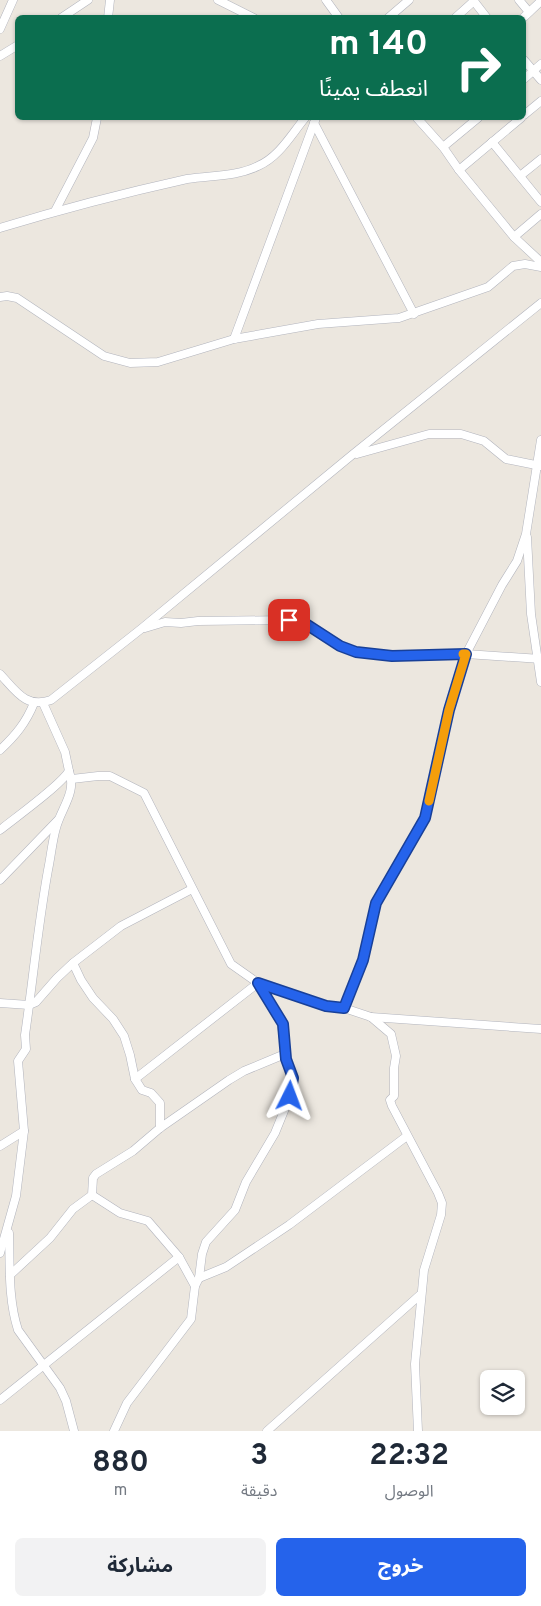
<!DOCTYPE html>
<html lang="ar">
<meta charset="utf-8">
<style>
body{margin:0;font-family:Overpass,"Noto Sans Arabic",sans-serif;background:#f2f2f3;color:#1f2937;direction:rtl;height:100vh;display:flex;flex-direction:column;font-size:19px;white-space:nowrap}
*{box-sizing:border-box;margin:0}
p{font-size:16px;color:#747a83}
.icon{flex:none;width:28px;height:28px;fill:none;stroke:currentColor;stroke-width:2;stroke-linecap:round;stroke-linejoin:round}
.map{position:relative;height:1431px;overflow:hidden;direction:ltr}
.sheet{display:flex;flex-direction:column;background:#fff;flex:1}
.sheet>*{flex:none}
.banner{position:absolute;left:15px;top:15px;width:511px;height:105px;border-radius:8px;box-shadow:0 1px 4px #0004;direction:rtl;background:#0b6e4f;color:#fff;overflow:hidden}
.tools{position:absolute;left:480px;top:1370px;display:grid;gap:10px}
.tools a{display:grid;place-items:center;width:45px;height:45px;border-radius:8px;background:#fff;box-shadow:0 1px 4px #0004;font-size:25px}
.pin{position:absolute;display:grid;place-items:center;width:42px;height:42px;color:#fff;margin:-21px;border-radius:10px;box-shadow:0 2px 8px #0006}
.me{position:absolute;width:55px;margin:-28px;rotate:3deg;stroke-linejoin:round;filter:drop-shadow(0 0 4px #0008)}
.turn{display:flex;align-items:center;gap:18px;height:105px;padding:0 15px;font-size:22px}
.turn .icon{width:65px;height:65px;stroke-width:2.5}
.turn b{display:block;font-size:35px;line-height:42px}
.eta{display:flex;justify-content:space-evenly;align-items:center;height:85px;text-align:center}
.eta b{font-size:30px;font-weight:700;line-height:35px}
.action{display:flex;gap:10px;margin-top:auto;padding:10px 15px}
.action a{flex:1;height:58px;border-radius:8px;background:#2563eb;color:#fff;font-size:20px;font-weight:700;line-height:58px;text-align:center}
.action a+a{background:#f2f2f3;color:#1f2937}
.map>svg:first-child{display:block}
</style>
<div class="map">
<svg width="541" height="1431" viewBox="0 0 541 1431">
<rect width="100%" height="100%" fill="#ece7df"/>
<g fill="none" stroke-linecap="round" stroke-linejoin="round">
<defs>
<g id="minor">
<polyline points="218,0 254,18"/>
<polyline points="326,0 339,18"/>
<polyline points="473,0 487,18"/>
<polyline points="519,0 529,12"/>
<polyline points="61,18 88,0"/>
<polyline points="108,18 110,0"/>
<polyline points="388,18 409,0"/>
<polyline points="455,18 474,1"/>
<polyline points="523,18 541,1"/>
<polyline points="0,29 13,0"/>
<polyline points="0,56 18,45"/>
<polyline points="524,60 541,80"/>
<polyline points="524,79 541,64"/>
<polyline points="524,115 541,101"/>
<polyline points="417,118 443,147 459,170 514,237 541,262"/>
<polyline points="314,123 414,314"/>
<polyline points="492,142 541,202"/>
<polyline points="443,147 478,118"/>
<polyline points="459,170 521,118"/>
<polyline points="520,176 541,159"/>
<polyline points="55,211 93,138 97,118"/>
<path d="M0,228C62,209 124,193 187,179C211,175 236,177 258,166C279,157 291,135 305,118"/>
<polyline points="514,237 541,214"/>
<polyline points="0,297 7,296 17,298 104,356 130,363 158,362 234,339 318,324 399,318 488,287 513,266 525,264 541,267"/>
<polyline points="234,339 316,118"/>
<polyline points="357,454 429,434 461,434 484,441 506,459 541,466"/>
<polyline points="527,537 531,614 541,682"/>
<polyline points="145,628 165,622 181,623 198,621 289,620 306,624 340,646 356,652 392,656 466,654 541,659"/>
<path d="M0,674C16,691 26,709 51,700L141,629L352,455L541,303"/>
<path d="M0,750C15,736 26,723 34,703"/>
<polyline points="72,779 98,776 110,776 144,793 231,964 258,983 281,1020 286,1059 293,1078 290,1096 275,1133 246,1182 235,1210 206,1242 202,1254 199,1278 195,1286 191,1319 127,1403 114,1431"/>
<path d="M0,830C15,818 61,785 69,771L65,752L43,703"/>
<polyline points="0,880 58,820"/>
<polyline points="73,963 81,980 93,998 113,1019 124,1036 130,1055 135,1079 142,1090 151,1093 160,1103 160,1128"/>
<polyline points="0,1003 29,1005 36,1002 57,978 73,963 121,926 192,889"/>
<polyline points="344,1008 363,960 376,903 425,818 449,710 466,654 502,585 517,561 526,534 541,440"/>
<polyline points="371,1017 541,1029"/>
<polyline points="135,1079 258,983 326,1006 344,1008 371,1017 391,1034 396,1056 394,1068 394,1096 390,1100 392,1106 438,1193 442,1203 441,1215 424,1270 415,1364 418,1431"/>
<polyline points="0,1146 24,1131"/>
<polyline points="92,1195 120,1213 148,1221 179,1257 195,1286"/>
<path d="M9,1233C10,1265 8,1299 18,1330L60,1388L66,1401L74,1431"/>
<path d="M0,1253L16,1196L24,1131L18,1061L26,1049L25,1035C33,980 38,925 48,870C51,856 52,842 56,828C61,808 77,793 69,771"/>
<polyline points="10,1275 50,1238 73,1209 92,1195 93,1178 96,1174 133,1151 160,1128 229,1080 244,1071 285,1054"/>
<polyline points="199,1278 226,1267 289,1225 407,1136"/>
<polyline points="0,1400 179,1257"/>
<polyline points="267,1431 421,1294"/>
</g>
</defs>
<!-- minor casing -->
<use href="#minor" stroke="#b2b4bd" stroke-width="9"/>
<!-- minor -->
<use href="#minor" stroke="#fff" stroke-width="8"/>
</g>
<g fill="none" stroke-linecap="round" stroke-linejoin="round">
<defs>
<polyline id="route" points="289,620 306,624 340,646 356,652 392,656 466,654 449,710 425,818 376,903 363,960 344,1008 326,1006 258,983 283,1024 286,1059 293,1078 290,1096"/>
</defs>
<!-- route casing -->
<use href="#route" stroke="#184099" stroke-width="12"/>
<!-- route -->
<use href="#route" stroke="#2563eb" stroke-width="9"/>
<!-- slow -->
<polyline stroke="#f59e0b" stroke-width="9" points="429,801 449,710 466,654 463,654"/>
</g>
</svg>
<div class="tools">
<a><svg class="icon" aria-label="layers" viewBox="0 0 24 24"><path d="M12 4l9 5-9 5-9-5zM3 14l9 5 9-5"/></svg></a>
</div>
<div class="pin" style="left:289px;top:620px;background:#d93025"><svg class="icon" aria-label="arrive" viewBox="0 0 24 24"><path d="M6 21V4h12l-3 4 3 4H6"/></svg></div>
<svg class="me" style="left:290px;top:1096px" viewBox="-20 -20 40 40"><path d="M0-17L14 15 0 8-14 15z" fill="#2563eb" stroke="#fff" stroke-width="4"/></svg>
<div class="banner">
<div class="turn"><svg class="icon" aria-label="right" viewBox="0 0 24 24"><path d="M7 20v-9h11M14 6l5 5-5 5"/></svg><div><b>140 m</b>انعطف يمينًا</div></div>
</div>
</div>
<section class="sheet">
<div class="eta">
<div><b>22:32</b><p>الوصول</p></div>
<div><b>3</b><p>دقيقة</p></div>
<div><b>880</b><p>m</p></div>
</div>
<div class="action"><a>خروج</a><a>مشاركة</a></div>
</section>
